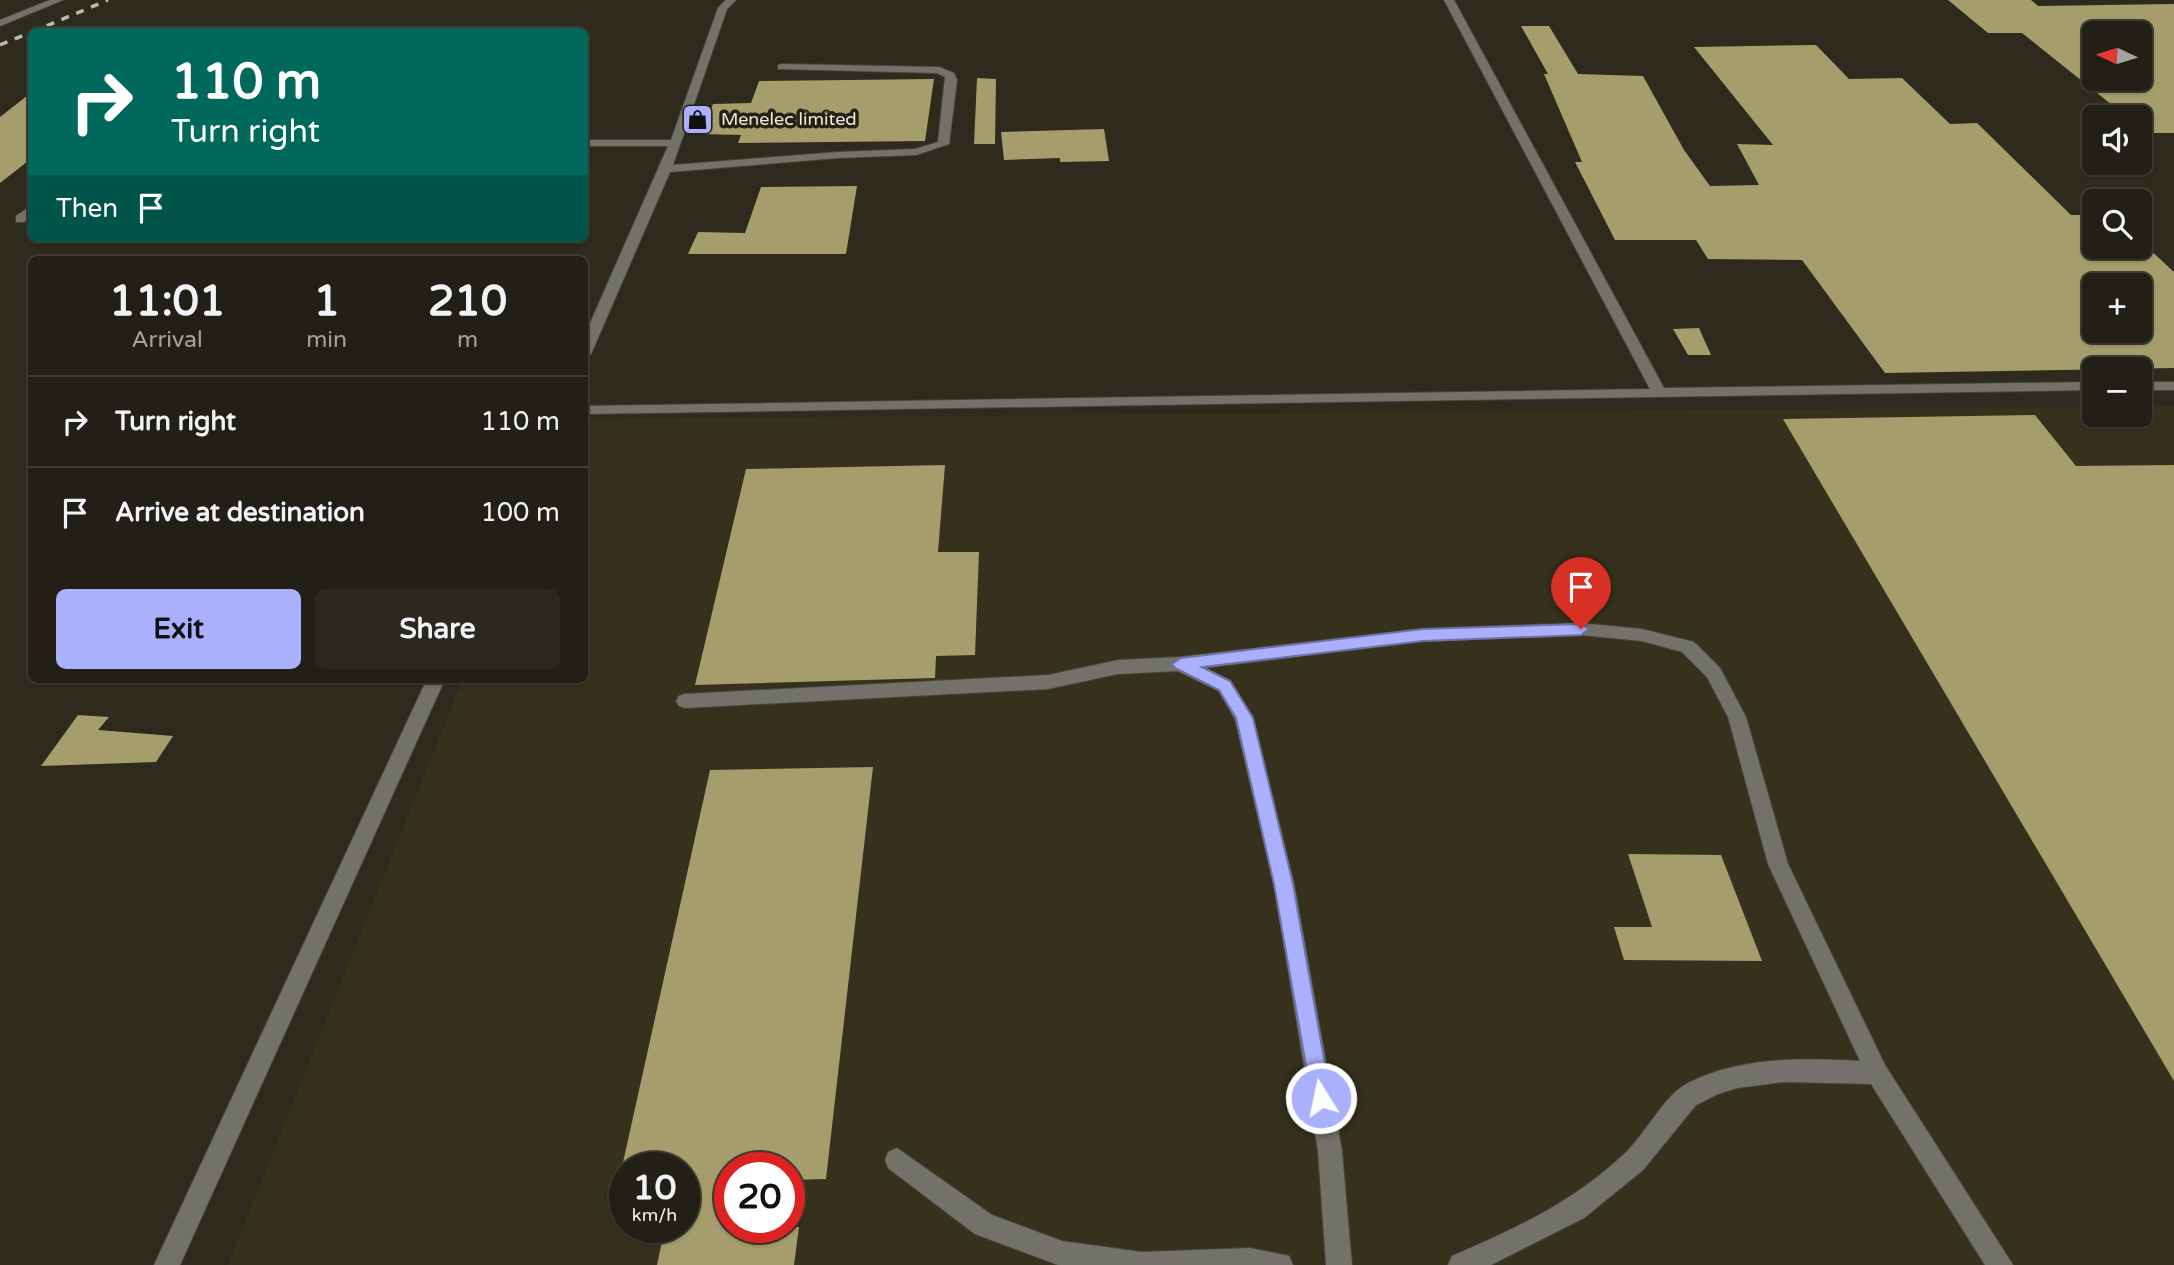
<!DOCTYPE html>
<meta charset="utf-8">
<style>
body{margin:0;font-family:"Varela Round",sans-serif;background:#2a281f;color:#f1f3f6;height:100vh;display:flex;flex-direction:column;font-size:26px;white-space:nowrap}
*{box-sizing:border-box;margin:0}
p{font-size:23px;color:#a2a3a1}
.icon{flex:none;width:38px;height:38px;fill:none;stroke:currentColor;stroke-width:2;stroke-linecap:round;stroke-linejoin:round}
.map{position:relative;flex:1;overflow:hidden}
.sheet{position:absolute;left:28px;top:256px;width:560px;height:427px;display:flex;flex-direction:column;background:#222016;border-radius:10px;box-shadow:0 2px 5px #0004,0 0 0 2px #3f3e35}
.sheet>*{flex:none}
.banner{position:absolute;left:28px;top:28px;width:560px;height:214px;border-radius:10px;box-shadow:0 2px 5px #0004,0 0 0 2px #3f3e35;background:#00695c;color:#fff;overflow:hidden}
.needle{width:46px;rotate:274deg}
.tools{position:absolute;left:2082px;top:21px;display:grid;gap:14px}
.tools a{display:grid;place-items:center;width:70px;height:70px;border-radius:10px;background:#222016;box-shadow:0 2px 5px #0004,0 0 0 2px #3f3e35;font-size:35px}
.speed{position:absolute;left:609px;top:1152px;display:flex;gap:14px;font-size:35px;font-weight:700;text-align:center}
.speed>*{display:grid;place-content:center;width:91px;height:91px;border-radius:50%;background:#222016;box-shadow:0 2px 5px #0004,0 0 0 2px #3f3e35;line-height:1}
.speed small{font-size:18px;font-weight:400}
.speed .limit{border:10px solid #d22;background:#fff;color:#111}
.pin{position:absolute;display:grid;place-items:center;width:60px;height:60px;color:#fff;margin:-72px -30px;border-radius:50% 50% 50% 0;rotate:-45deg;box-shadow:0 0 7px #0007}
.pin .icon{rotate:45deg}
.me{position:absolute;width:77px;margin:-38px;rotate:350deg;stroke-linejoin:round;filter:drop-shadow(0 0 5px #0008)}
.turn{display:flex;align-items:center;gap:24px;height:147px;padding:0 28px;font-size:32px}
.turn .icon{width:91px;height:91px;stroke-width:2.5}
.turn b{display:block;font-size:49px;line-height:60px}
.then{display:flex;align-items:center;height:66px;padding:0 28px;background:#0003;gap:14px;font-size:26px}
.eta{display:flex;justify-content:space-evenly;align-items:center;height:119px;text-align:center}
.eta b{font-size:42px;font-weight:700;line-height:49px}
.primary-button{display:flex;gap:14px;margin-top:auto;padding:14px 28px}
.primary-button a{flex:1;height:80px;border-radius:10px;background:#aab0fc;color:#111;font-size:28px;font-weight:700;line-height:80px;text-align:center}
.primary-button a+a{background:#2a281f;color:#f1f3f6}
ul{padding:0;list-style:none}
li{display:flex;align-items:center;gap:21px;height:91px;padding:0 28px;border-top:2px solid #3f3e35}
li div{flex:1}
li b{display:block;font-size:26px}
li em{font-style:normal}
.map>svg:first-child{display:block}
</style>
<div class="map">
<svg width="2174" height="1265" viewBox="0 0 2174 1265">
<rect width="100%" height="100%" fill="#2e2b1e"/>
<!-- built -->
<path fill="#35311d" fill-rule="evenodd" d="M2174,406V1265H228L463,679H584L585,419L2095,407V415H2140V407ZM625,1167H684V1227H625ZM730,1167H789V1227H730Z"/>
<!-- building -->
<g fill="#a59d6b" fill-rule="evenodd">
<path d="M1948,0H2031L2038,6L2174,4V133H2147L2140,128V117H2127L2022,33H1988ZM2095,33H2140V79H2095Z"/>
<path d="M1521,26H1549L1578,74L1643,76L1684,150L1710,186L1759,185L1737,144L1773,145L1694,47L1816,45L1849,79L1902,78L1950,124L1977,123L2071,215H2095V247H2147L2174,272V368L1885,373L1802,260L1708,259L1696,240H1615L1575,162H1582L1544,74H1548ZM2095,285H2140V331H2095Z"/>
<polygon points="977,78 996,79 995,144 974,144"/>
<polygon points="934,79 925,141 738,143 741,135 700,134 713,104 751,103 759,81"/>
<polygon points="32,92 32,158 0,183 0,117"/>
<polygon points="1104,129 1109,161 1060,162 1060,158 1004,160 1001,132"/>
<polygon points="857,186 846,254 688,254 698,232 745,233 761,187"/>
<polygon points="1699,328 1711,355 1688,355 1673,329"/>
<polygon points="2035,415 2076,466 2174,465 2174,1081 1783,419"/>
<polygon points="945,465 938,552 979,552 975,655 936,656 935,678 695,685 746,469"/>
<polygon points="78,715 109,717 98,730 173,736 156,762 41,766"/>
<polygon points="873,767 826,1179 789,1180 789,1167 730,1167 730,1227 799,1227 794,1265 657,1265 665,1227 684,1227 684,1167 622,1167 710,770"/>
<polygon points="1628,854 1721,855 1762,961 1624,960 1614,927 1652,927"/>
</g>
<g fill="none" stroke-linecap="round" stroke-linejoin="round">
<defs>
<g id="minor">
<polygon points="50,0 63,0 0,26 0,20"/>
<polygon points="726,0 736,0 727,9 673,165 838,152 915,149 938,142 945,77 937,73 778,69 778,65 782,64 939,67 954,73 957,80 949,144 916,155 838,158 670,172 591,354 584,358 584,337 668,146 584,146 584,140 671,140 718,8"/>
<polygon points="1444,0 1454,0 1664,388 2095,382 2095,390 584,414 584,406 1650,389"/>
<polygon points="32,205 32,216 24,222 16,222 16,216"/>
<rect x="2140" y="382" width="34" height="8"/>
<path d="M1581,623L1642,629L1694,642L1720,668L1746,717L1788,864L1885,1065L2013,1265H1985L1871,1084L1784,1082L1737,1088L1718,1094L1696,1105L1643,1170L1584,1218L1491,1265H1448L1452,1256C1513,1230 1573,1202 1622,1156C1644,1137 1662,1098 1686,1084C1739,1056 1802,1058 1860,1061L1768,864L1728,717L1707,677L1682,652L1642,641L1581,635L1423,641L1204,668L1231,681L1253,718L1294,884L1342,1151L1352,1265H1326L1318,1151L1274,884L1235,719L1219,691L1178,671L1118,674L1048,689L685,708L679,706L676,701L679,696L685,694L1048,675L1118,660L1180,657L1423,629Z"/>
<polygon points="427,679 445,679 180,1265 154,1265"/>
<polygon points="897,1148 992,1215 1062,1241 1142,1252 1250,1248 1289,1256 1293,1265 1058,1265 975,1234 888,1168 885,1160 888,1152"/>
</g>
</defs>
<!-- minor casing -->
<use href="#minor" stroke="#484639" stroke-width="2"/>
<!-- minor -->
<use href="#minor" fill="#72716a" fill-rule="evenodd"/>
<!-- rail -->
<g stroke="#bcbab0" stroke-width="3.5" stroke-dasharray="8 8" stroke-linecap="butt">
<polyline points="32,32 108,0"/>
<polyline points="0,45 32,32"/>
</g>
</g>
<!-- route -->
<polygon fill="#aab0fc" stroke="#6e72a4" stroke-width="2" points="1581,624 1589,629 1581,635 1423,641 1202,667 1230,681 1253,718 1293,884 1331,1098 1328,1105 1321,1108 1313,1105 1274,884 1236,718 1219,690 1175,668 1172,664 1181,658 1423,629"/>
<!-- icons -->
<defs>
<symbol id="shop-square" viewBox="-11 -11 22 22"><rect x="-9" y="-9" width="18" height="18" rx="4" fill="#aab0fc" stroke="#242214"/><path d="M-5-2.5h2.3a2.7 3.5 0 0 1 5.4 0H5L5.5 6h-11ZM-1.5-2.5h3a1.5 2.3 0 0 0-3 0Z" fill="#111"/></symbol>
</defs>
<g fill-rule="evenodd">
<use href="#shop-square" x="680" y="102" width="35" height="35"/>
</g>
<g text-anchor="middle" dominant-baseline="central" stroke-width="7" stroke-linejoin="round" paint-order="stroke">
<!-- far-poi labels -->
<g font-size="18" fill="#ebeae1" stroke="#242214" text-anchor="start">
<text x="721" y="119">Menelec limited</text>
</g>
</g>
</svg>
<div class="tools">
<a><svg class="needle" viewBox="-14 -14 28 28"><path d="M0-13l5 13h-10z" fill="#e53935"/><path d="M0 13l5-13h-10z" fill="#a2a3a1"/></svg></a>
<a><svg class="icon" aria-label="sound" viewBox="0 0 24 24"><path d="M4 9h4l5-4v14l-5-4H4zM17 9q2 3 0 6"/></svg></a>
<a><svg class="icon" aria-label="search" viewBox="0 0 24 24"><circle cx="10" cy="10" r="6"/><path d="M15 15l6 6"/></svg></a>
<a>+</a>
<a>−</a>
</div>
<div class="speed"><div>10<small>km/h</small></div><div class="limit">20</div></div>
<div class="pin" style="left:1581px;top:629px;background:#d93025"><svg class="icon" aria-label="arrive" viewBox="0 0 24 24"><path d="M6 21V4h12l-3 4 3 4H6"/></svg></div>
<svg class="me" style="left:1321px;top:1098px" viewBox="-20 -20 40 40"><circle r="17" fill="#aab0fc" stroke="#fff" stroke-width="3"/><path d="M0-11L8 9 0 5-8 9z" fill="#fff"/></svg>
<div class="banner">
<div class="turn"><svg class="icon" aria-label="right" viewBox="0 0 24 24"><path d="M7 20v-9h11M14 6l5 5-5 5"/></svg><div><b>110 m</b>Turn right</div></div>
<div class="then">Then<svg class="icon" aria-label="arrive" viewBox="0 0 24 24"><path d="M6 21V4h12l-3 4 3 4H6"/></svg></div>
</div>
<section class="sheet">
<div class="eta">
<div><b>11:01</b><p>Arrival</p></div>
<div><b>1</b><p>min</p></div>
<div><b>210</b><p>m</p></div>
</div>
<ul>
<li><svg class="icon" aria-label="right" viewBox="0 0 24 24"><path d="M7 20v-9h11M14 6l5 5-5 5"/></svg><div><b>Turn right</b></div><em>110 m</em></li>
<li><svg class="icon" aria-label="arrive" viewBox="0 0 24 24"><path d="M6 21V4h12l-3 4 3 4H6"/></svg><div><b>Arrive at destination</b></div><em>100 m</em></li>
</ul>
<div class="primary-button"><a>Exit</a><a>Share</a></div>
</section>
</div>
